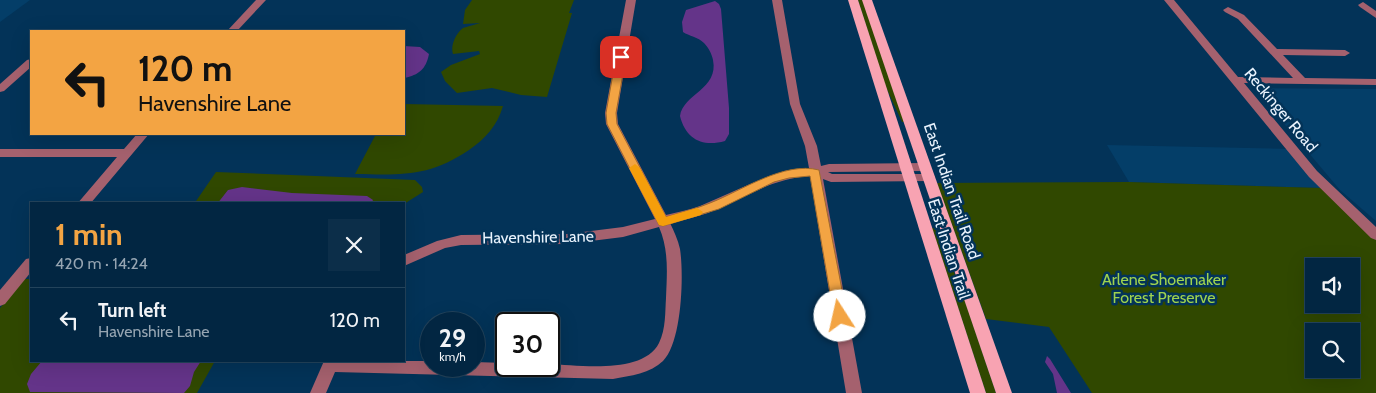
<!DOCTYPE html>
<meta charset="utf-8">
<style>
body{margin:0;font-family:Cabin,sans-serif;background:#0c2e49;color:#f1f3f6;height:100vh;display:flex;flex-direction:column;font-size:19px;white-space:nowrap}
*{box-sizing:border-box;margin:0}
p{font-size:16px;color:#96a5b2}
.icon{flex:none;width:28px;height:28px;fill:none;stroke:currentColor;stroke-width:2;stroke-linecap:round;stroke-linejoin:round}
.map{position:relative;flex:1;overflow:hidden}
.drawer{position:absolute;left:30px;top:202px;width:375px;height:160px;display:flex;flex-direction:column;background:#022642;border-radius:0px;box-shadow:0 5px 20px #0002,0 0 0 1px #23435b}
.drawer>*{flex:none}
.banner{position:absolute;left:30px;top:30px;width:375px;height:105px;border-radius:0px;box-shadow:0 5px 20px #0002,0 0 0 1px #23435b;background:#f3a443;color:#111;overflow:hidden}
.tools{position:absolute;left:1305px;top:258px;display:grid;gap:10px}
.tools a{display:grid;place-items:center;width:55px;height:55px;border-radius:0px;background:#022642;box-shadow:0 5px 20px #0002,0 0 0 1px #23435b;font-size:25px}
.speed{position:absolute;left:420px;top:312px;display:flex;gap:10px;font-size:25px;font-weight:700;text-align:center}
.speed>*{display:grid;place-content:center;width:65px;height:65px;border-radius:50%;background:#022642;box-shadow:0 5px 20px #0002,0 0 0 1px #23435b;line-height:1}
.speed small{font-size:12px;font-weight:400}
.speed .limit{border:2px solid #111;border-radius:8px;background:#fff;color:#111}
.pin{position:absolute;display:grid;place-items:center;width:42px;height:42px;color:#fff;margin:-21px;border-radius:10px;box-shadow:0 2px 8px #0006}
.me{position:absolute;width:55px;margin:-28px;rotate:350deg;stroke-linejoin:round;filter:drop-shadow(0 0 4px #0008)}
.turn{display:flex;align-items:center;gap:18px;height:105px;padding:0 25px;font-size:22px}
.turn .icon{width:65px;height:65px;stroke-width:2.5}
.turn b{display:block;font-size:35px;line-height:42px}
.round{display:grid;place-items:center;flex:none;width:52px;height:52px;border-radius:0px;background:#0c2e49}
.head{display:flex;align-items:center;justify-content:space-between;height:85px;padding:0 25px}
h1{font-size:30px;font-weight:700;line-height:38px;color:#f3a443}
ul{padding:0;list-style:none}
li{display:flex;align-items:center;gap:15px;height:65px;padding:0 25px;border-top:1px solid #23435b}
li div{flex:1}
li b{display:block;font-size:19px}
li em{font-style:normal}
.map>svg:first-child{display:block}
</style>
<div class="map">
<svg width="1376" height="393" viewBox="0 0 1376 393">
<rect width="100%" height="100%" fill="#033358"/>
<!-- built -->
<g fill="#043e68">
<polygon points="0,0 30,0 0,22"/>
<polygon points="1254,88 1376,89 1376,221 1340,190"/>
<polygon points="1107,145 1290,149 1322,188 1129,182"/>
</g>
<!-- green -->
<g fill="#304800" fill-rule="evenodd">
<path d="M472,0H574L569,13H572L547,97L521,95L492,88L457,93L445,81L441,72L451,65L480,54L479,51L453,54C450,46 456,33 463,28C468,26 475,25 480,23L463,24L465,10Z"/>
<polygon points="858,0 863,0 905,122 902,122 885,85"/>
<path d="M404,104L503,106C497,126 486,138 469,150C429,177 402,175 355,174L376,134H404Z"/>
<polygon points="216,172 415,180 422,187 423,192 404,204 194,204"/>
<path d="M1129,182L1322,188L1376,240V393H1092L1049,327L986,319L937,183ZM1314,266H1351V304H1314ZM1314,331H1351V369H1314Z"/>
<polygon points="932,228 935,228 961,289 996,393 986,393"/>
<polygon points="24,279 31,279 31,361 215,361 197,393 0,393 0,308"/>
</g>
<!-- water -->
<g fill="#643489">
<path d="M715,1L719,4L721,9L729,108V134L725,141C703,147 686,140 680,116C683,94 719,89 713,60C712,54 708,47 704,43C698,37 689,36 683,32L682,22L686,10Z"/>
<path d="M404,46L420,47L429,54C426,69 419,75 404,78Z"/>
<polygon points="242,187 292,193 367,196 373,200 371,204 217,204 228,190"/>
<polygon points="1047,356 1050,359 1071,393 1057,393 1053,374 1045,362"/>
<polygon points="42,361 201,361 194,372 190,386 184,393 30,392 27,384 31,374"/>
</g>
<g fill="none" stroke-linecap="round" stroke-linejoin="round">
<!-- minor -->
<g fill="#a5616e" fill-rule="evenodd">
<polygon points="256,0 266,0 237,31 227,31"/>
<path d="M626,0H636L617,113L618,124L666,215C677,212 689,210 700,206C736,191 769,172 809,168L805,146L790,104L772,0H782L800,104L817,146L821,166L829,164L925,163L931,167L925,171L828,172L832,174H933L935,177L933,180L929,181L831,182L823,179L862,393H846L810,176C770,179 744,198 708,213C696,217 683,220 670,223C674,231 678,240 680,249C684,275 682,342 663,361C651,373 630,376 613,379L335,372L326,393H310L324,361H431V366H474V362L506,363V366H549V364C578,365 643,375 659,343C666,329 665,312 666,298C667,273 669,250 659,227L623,237L567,244L461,245L445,248L404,266V255L437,241L461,235L567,234L623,227L655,219L606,124L605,113Z"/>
<polygon points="1164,0 1174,0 1238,77 1293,78 1238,19 1225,12 1223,10 1228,7 1244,15 1277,49 1345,50 1350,53 1345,56 1283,55 1305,78 1376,79 1376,85 1244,83 1317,171 1376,227 1376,240 1371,238 1309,177"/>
<polygon points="1363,2 1376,11 1376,18 1360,7 1358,5"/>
<polygon points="31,59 31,67 4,91 0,92 0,84 27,60"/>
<polygon points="137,134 149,134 90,204 77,204 117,157 0,157 0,149 124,149"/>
<polygon points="31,258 31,272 5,304 0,306 0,290 26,259"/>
</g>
<!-- major -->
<g fill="#f8a3b2" fill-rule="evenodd">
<polygon points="848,0 858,0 986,393 970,393"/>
<polygon points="862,0 872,0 1012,393 996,393"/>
</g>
</g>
<!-- route -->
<path fill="#f3a443" stroke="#9e6b2c" d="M621,54L626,57L616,113L617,124L666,217C681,212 696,209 710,203C741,191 784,161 819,170L847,316L845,320L840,321L836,320L834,316L810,176L789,178L774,182L719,209L663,226L659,225L607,124L606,113L616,57Z"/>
<!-- slow -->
<polygon fill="#f59e0b" points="635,164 640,168 666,217 697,208 703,212 701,215 663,226 659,225 629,168"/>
<g text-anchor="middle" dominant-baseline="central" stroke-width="5" stroke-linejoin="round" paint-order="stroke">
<!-- street labels -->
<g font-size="16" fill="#e9f3fd" stroke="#033358">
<text transform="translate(1281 110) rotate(50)">Reckinger Road</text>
<text transform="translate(952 191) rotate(71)">East Indian Trail Road</text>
<text transform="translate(538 237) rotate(-1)">Havenshire Lane</text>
<text transform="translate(949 249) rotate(72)">East Indian Trail</text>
</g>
<!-- park labels -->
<g font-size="16" fill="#9fd34f" stroke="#033358">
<text x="1164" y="279">Arlene Shoemaker<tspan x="1164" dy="18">Forest Preserve</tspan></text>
</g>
</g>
</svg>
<div class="tools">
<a><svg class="icon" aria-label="sound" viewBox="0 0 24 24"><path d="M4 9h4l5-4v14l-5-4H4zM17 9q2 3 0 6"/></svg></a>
<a><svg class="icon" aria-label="search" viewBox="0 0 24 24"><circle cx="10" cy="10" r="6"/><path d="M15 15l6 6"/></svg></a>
</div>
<div class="speed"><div>29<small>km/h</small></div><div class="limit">30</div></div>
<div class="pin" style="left:621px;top:57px;background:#d93025"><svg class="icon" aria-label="arrive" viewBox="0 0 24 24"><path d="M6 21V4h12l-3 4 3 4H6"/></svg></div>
<svg class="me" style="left:840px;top:316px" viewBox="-20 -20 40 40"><circle r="19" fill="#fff"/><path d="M0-13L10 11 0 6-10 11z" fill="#f3a443"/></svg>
<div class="banner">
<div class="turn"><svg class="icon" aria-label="left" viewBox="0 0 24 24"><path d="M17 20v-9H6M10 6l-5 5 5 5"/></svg><div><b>120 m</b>Havenshire Lane</div></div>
</div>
<section class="drawer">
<div class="head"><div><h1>1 min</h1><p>420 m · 14:24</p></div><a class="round"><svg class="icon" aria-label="close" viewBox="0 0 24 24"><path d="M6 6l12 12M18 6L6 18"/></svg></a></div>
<ul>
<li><svg class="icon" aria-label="left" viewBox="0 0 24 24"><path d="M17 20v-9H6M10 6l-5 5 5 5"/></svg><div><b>Turn left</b><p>Havenshire Lane</p></div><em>120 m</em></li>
</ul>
</section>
</div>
